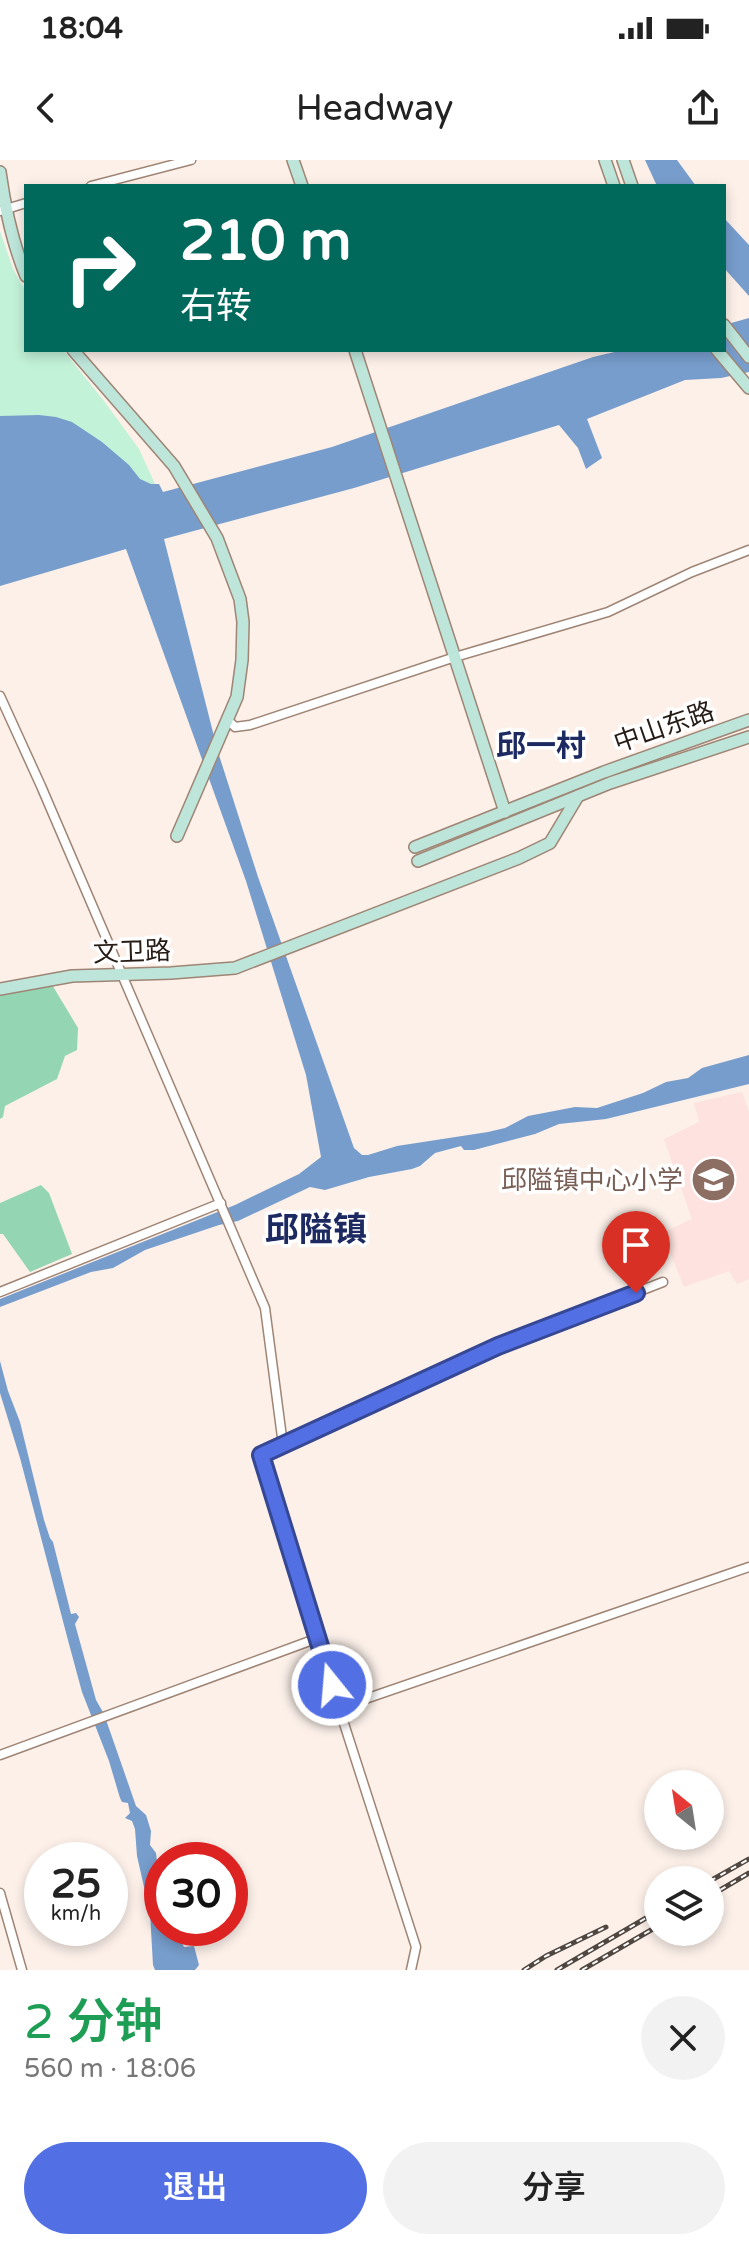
<!DOCTYPE html>
<html lang="zh">
<meta charset="utf-8">
<style>
body{margin:0;font-family:"Varela Round","Noto Sans SC",sans-serif;background:#f2f2f2;color:#222;height:100vh;display:flex;flex-direction:column;font-size:30px;white-space:nowrap}
*{box-sizing:border-box;margin:0}
p{font-size:26px;color:#767676}
.icon{flex:none;width:44px;height:44px;fill:none;stroke:currentColor;stroke-width:2;stroke-linecap:round;stroke-linejoin:round}
.map{position:relative;height:1810px;overflow:hidden}
.details{display:flex;flex-direction:column;background:#fff;flex:1}
.details>*{flex:none}
.guide{position:absolute;left:24px;top:24px;width:702px;height:168px;border-radius:0px;box-shadow:0 4px 12px #0003;background:#00695c;color:#fff;overflow:hidden}
.needle{width:52px;rotate:330deg}
.buttons{position:absolute;left:644px;top:1610px;display:grid;gap:16px}
.buttons a{display:grid;place-items:center;width:80px;height:80px;border-radius:50%;background:#fff;box-shadow:0 4px 12px #0003;font-size:40px}
.speed{position:absolute;left:24px;top:1682px;display:flex;gap:16px;font-size:40px;font-weight:700;text-align:center}
.speed>*{display:grid;place-content:center;width:104px;height:104px;border-radius:50%;background:#fff;box-shadow:0 4px 12px #0003;line-height:1}
.speed small{font-size:20px;font-weight:400}
.speed .limit{border:12px solid #d22;background:#fff;color:#111}
.pin{position:absolute;display:grid;place-items:center;width:68px;height:68px;color:#fff;margin:-82px -34px;border-radius:50% 50% 50% 0;rotate:-45deg;box-shadow:0 0 8px #0007}
.pin .icon{rotate:45deg}
.me{position:absolute;width:88px;margin:-44px;rotate:343deg;stroke-linejoin:round;filter:drop-shadow(0 0 6px #0008)}
.turn{display:flex;align-items:center;gap:28px;height:168px;padding:0 24px;font-size:36px}
.turn .icon{width:104px;height:104px;stroke-width:2.5}
.turn b{display:block;font-size:56px;line-height:68px}
.round{display:grid;place-items:center;flex:none;width:84px;height:84px;border-radius:42px;background:#f2f2f2}
.headline{display:flex;align-items:center;justify-content:space-between;height:136px;padding:0 24px}
h1{font-size:48px;font-weight:600;line-height:60px;color:#1e9e55}
.button{display:flex;gap:16px;margin-top:auto;padding:16px 24px}
.button a{flex:1;height:92px;border-radius:48px;background:#536fe4;color:#fff;font-size:32px;font-weight:600;line-height:92px;text-align:center}
.button a+a{background:#f2f2f2;color:#222}
.status{display:flex;justify-content:space-between;align-items:center;height:56px;padding:0 40px;background:#fff;direction:ltr}
.status svg{height:22px;fill:currentColor}
header{display:flex;justify-content:space-between;align-items:center;height:104px;padding:0 24px;background:#fff;font-size:36px;font-weight:600}
.map>svg:first-child{display:block}
</style>
<div class="status"><b>18:04</b><svg viewBox="0 0 49 12"><path d="M0 12V9h3v3zM5 12V6h3v6zM10 12V3h3v9zM15 12V0h3v12zM26 1h20v11H26zM47 4h2v5h-2z"/></svg></div>
<header><svg class="icon" aria-label="back" viewBox="0 0 24 24"><path d="M15 5l-7 7 7 7"/></svg>Headway<svg class="icon" aria-label="share" viewBox="0 0 24 24"><path d="M12 15V3M7 8l5-5 5 5M5 13v7h14v-7"/></svg></header>
<div class="map">
<svg width="749" height="1810" viewBox="0 0 749 1810">
<rect width="100%" height="100%" fill="#fcf0e9"/>
<!-- education -->
<polygon fill="#fde2df" points="742,932 749,952 749,1119 737,1124 729,1111 684,1127 662,1073 692,1059 664,979 699,962 694,943"/>
<!-- green -->
<polygon fill="#c2f2d8" points="0,71 13,109 26,132 26,190 63,190 104,241 139,289 156,326 0,390"/>
<!-- forest -->
<g fill="#94d6b4">
<polygon points="48,818 78,868 77,890 65,896 57,919 5,946 3,957 0,959 0,834"/>
<polygon points="41,1025 49,1033 72,1094 30,1112 3,1074 0,1074 0,1043"/>
</g>
<!-- water -->
<g fill="#779dcc">
<polygon points="645,0 677,0 696,26 657,26"/>
<polygon points="724,58 749,85 749,136 724,108"/>
<polygon points="749,158 749,212 721,218 685,220 587,259 602,298 586,309 578,288 559,265 354,328 164,379 218,592 258,717 354,988 362,995 368,995 397,986 488,972 505,968 528,956 575,947 597,948 643,933 666,922 688,918 702,908 749,895 749,924 606,959 559,964 535,974 474,990 464,990 461,986 435,993 420,1006 412,1009 369,1017 325,1030 310,1027 238,1061 219,1065 145,1090 113,1108 91,1112 0,1147 0,1139 235,1045 299,1014 321,997 306,915 246,721 126,389 0,426 0,256 39,255 56,257 72,262 102,282 129,305 140,319 151,324 159,324 163,332 332,287 593,197 623,190 724,190 724,165"/>
<polygon points="0,1201 8,1231 20,1262 44,1360 50,1378 53,1382 71,1454 76,1453 79,1457 75,1464 96,1540 104,1554 136,1646 146,1655 151,1671 150,1685 156,1693 162,1744 162,1768 175,1768 184,1787 194,1786 199,1805 195,1810 155,1810 153,1805 150,1753 137,1696 135,1669 132,1661 125,1658 130,1653 128,1643 122,1642 120,1638 109,1601 82,1532 69,1484 20,1298 0,1233"/>
</g>
<g fill="none" stroke-linecap="round" stroke-linejoin="round">
<defs>
<g id="street">
<polyline points="91,26 191,0"/>
<polyline points="0,51 26,43"/>
<polyline points="0,536 41,626 265,1148 283,1285"/>
<polyline points="228,560 235,567 250,565 455,497 608,452 692,412 749,390"/>
<polyline points="663,1122 498,1186 261,1295 339,1548 749,1407"/>
<polyline points="0,1132 221,1043"/>
<polyline points="339,1548 416,1787 411,1810"/>
<polyline points="0,1595 318,1478"/>
<polyline points="0,1733 22,1810"/>
</g>
<g id="secondary">
<polyline points="293,0 302,26"/>
<polyline points="605,0 614,26"/>
<polyline points="623,0 632,26"/>
<path d="M0,12C5,48 12,82 26,116"/>
<polyline points="724,165 749,197"/>
<polyline points="73,190 174,306 217,378 240,439 243,462 242,500 237,537 177,676"/>
<polyline points="355,190 505,652"/>
<polyline points="717,190 749,228"/>
<polyline points="415,687 604,612 749,560"/>
<polyline points="418,701 610,623 749,577"/>
<polyline points="0,829 72,816 171,813 235,808 519,698 550,683 578,636"/>
</g>
</defs>
<!-- street casing -->
<use href="#street" stroke="#9f8575" stroke-width="11"/>
<!-- secondary casing -->
<use href="#secondary" stroke="#9f8575" stroke-width="14"/>
<!-- street -->
<use href="#street" stroke="#fff" stroke-width="8"/>
<!-- secondary -->
<use href="#secondary" stroke="#bde5d9" stroke-width="11"/>
<defs>
<g id="rail">
<polyline points="710,1721 749,1699"/>
<polyline points="710,1736 749,1713"/>
<polyline points="524,1810 546,1796 606,1767"/>
<polyline points="557,1810 658,1751"/>
<polyline points="582,1810 658,1766"/>
</g>
</defs>
<!-- rail casing -->
<use href="#rail" stroke="#514741" stroke-width="5"/>
<!-- rail -->
<use href="#rail" stroke="#fff" stroke-width="2" stroke-dasharray="6" stroke-linecap="butt"/>
</g>
<g fill="none" stroke-linecap="round" stroke-linejoin="round">
<defs>
<polyline id="route" points="332,1525 261,1295 498,1186 636,1133"/>
</defs>
<!-- route casing -->
<use href="#route" stroke="#364894" stroke-width="20"/>
<!-- route -->
<use href="#route" stroke="#536fe4" stroke-width="14"/>
</g>
<!-- icons -->
<defs>
<symbol id="school-disc" viewBox="-11 -11 22 22"><circle r="9.5" fill="#8d6e63" stroke="#fff"/><path d="M0-5L7-2L0 1L-7-2ZM-4 1L0 2.5L4 1V4Q0 6-4 4Z" fill="#fff"/></symbol>
</defs>
<g fill-rule="evenodd">
<use href="#school-disc" x="688" y="994" width="51" height="51"/>
</g>
<g text-anchor="middle" dominant-baseline="central" stroke-width="7" stroke-linejoin="round" paint-order="stroke">
<!-- street labels -->
<g font-size="26" fill="#261c16" stroke="#fff">
<text transform="translate(664 567) rotate(-19)">中山东路</text>
<text transform="translate(132 792) rotate(-2)">文卫路</text>
</g>
<!-- education labels -->
<g font-size="26" fill="#785e54" stroke="#fff" text-anchor="end">
<text x="683" y="1020">邱隘镇中心小学</text>
</g>
<!-- quarter labels -->
<g font-size="30" font-weight="bold" fill="#1d2961" stroke="#fff">
<text x="541" y="586">邱一村</text>
</g>
<!-- district labels -->
<g font-size="34" font-weight="bold" fill="#1d2961" stroke="#fff">
<text x="316" y="1070">邱隘镇</text>
</g>
</g>
</svg>
<div class="buttons">
<a><svg class="needle" viewBox="-14 -14 28 28"><path d="M0-13l5 13h-10z" fill="#e53935"/><path d="M0 13l5-13h-10z" fill="#767676"/></svg></a>
<a><svg class="icon" aria-label="layers" viewBox="0 0 24 24"><path d="M12 4l9 5-9 5-9-5zM3 14l9 5 9-5"/></svg></a>
</div>
<div class="speed"><div>25<small>km/h</small></div><div class="limit">30</div></div>
<div class="pin" style="left:636px;top:1133px;background:#d93025"><svg class="icon" aria-label="arrive" viewBox="0 0 24 24"><path d="M6 21V4h12l-3 4 3 4H6"/></svg></div>
<svg class="me" style="left:332px;top:1525px" viewBox="-20 -20 40 40"><circle r="17" fill="#536fe4" stroke="#fff" stroke-width="3"/><path d="M0-11L8 9 0 5-8 9z" fill="#fff"/></svg>
<div class="guide">
<div class="turn"><svg class="icon" aria-label="right" viewBox="0 0 24 24"><path d="M7 20v-9h11M14 6l5 5-5 5"/></svg><div><b>210 m</b>右转</div></div>
</div>
</div>
<section class="details">
<div class="headline"><div><h1>2 分钟</h1><p>560 m · 18:06</p></div><a class="round"><svg class="icon" aria-label="close" viewBox="0 0 24 24"><path d="M6 6l12 12M18 6L6 18"/></svg></a></div>
<div class="button"><a>退出</a><a>分享</a></div>
</section>
